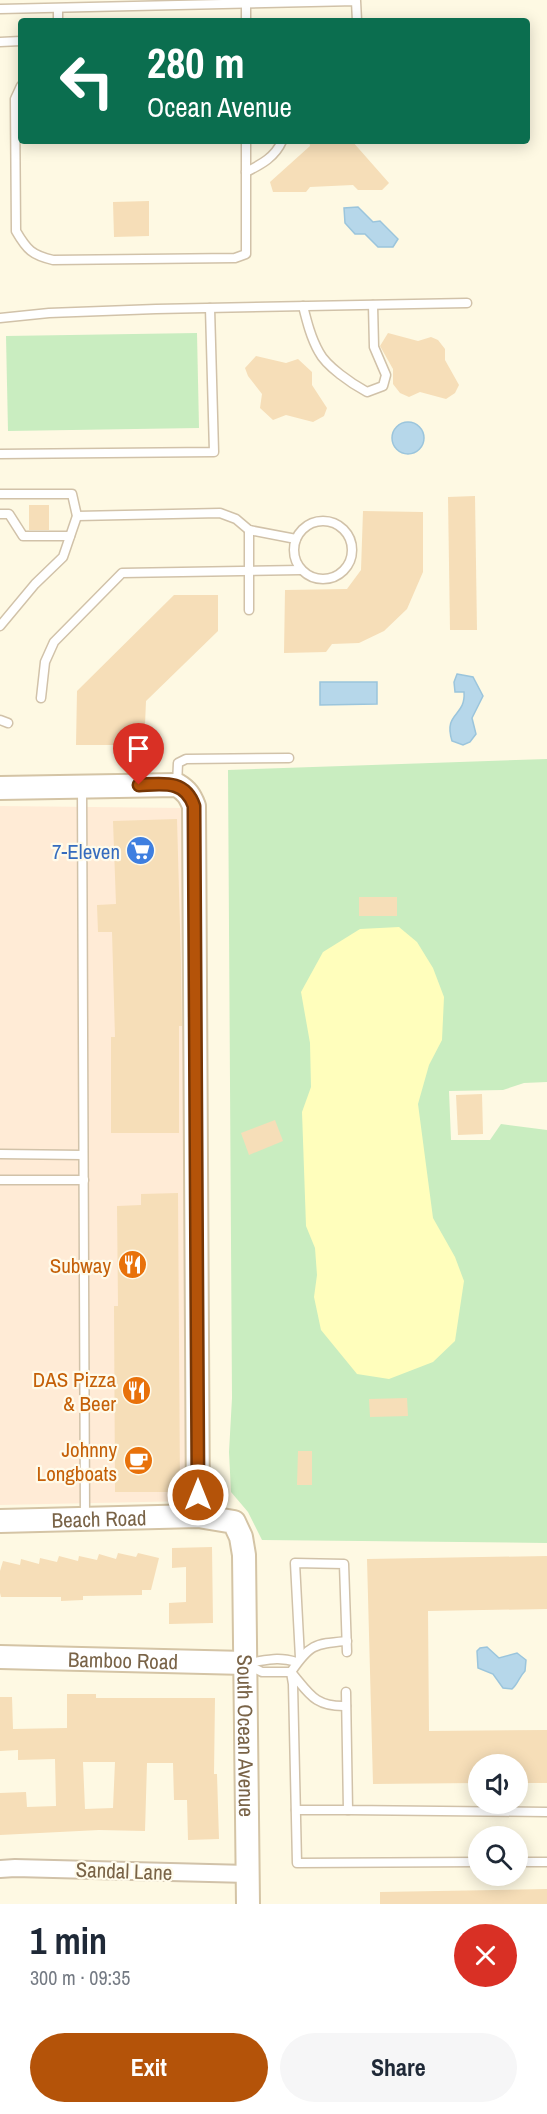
<!DOCTYPE html>
<meta charset="utf-8">
<style>
body{margin:0;font-family:"Archivo Narrow",sans-serif;background:#f6f6f7;color:#1f2937;height:100vh;display:flex;flex-direction:column;font-size:22px;white-space:nowrap}
*{box-sizing:border-box;margin:0}
p{font-size:20px;color:#747a83}
.icon{flex:none;width:33px;height:33px;fill:none;stroke:currentColor;stroke-width:2;stroke-linecap:round;stroke-linejoin:round}
.map{position:relative;height:1904px;overflow:hidden}
.sheet{display:flex;flex-direction:column;background:#fff;flex:1}
.sheet>*{flex:none}
.guide{position:absolute;left:18px;top:18px;width:512px;height:126px;border-radius:6px;box-shadow:0 3px 15px #0003;background:#0b6e4f;color:#fff;overflow:hidden}
.buttons{position:absolute;left:468px;top:1754px;display:grid;gap:12px}
.buttons a{display:grid;place-items:center;width:60px;height:60px;border-radius:50%;background:#fff;box-shadow:0 3px 15px #0003;font-size:30px}
.pin{position:absolute;display:grid;place-items:center;width:51px;height:51px;color:#fff;margin:-62px -26px;border-radius:50% 50% 50% 0;rotate:-45deg;box-shadow:0 0 6px #0007}
.pin .icon{rotate:45deg}
.me{position:absolute;width:66px;margin:-33px;rotate:0deg;stroke-linejoin:round;filter:drop-shadow(0 0 4px #0008)}
.turn{display:flex;align-items:center;gap:21px;height:126px;padding:0 30px;font-size:27px}
.turn .icon{width:78px;height:78px;stroke-width:2.5}
.turn b{display:block;font-size:42px;line-height:51px}
.round{display:grid;place-items:center;flex:none;width:63px;height:63px;border-radius:32px;background:#f6f6f7}
.overview{display:flex;align-items:center;justify-content:space-between;height:102px;padding:0 30px}
h1{font-size:36px;font-weight:700;line-height:45px}
.action{display:flex;gap:12px;margin-top:auto;padding:12px 30px}
.action a{flex:1;height:69px;border-radius:36px;background:#b45309;color:#fff;font-size:24px;font-weight:700;line-height:69px;text-align:center}
.action a+a{background:#f6f6f7;color:#1f2937}
.map>svg:first-child{display:block}
</style>
<div class="map">
<svg width="547" height="1904" viewBox="0 0 547 1904">
<rect width="100%" height="100%" fill="#fef9e3"/>
<!-- commercial -->
<polygon fill="#ffebd6" points="0,806 184,808 190,1501 0,1505"/>
<!-- green -->
<g fill="#c9edc0">
<polygon points="197,333 199,428 8,431 6,336"/>
<polygon points="547,759 547,1082 524,1083 503,1090 449,1091 451,1140 490,1140 501,1124 547,1130 547,1543 262,1540 248,1512 231,1492 229,1452 232,1398 228,770"/>
</g>
<!-- sand -->
<polygon fill="#fffebc" points="399,927 417,942 433,968 444,997 442,1040 429,1065 418,1104 433,1218 455,1257 464,1281 455,1341 433,1362 389,1379 357,1374 321,1330 314,1297 317,1275 315,1248 306,1226 302,1112 311,1087 310,1043 301,992 323,952 360,929"/>
<!-- water -->
<g fill="#b6d7ea" stroke="#9bc5dc" stroke-width="1.5">
<polygon points="358,207 373,222 380,221 398,239 393,247 378,247 365,234 355,234 345,223 344,208"/>
<circle cx="408" cy="438" r="16"/>
<path d="M457,674L473,677L483,696L472,718L476,734L470,742L463,745L452,741C443,712 466,717 464,692H455L454,682Z"/>
<polygon points="320,682 377,682 377,704 320,705"/>
<path d="M487,1647L499,1658L517,1653L526,1660L525,1671C519,1677 518,1684 512,1689L503,1688L493,1674L478,1668L477,1651L480,1648Z"/>
</g>
<!-- building -->
<g fill="#f6deb8" fill-rule="evenodd">
<polygon points="309,141 352,141 389,183 382,190 358,190 353,185 310,187 306,192 273,192 270,182 310,146"/>
<polygon points="149,201 149,236 114,237 113,202"/>
<polygon points="388,333 418,341 431,337 438,340 445,349 445,360 459,385 455,393 446,399 420,392 409,397 400,393 393,384 393,369 380,346"/>
<polygon points="256,356 286,363 298,359 312,372 312,385 327,408 324,416 313,422 286,415 273,420 260,408 262,394 248,376 245,368"/>
<polygon points="475,496 477,630 450,630 448,497"/>
<rect x="29" y="505" width="20" height="25"/>
<polygon points="363,511 423,512 423,572 407,609 384,631 359,643 332,644 326,652 284,653 285,590 347,589 361,570"/>
<polygon points="174,595 218,595 218,631 146,701 145,725 122,745 76,745 77,691"/>
<polygon points="177,819 181,963 182,1026 179,1026 179,1133 111,1133 111,1037 115,1037 112,932 98,932 97,905 116,904 113,821"/>
<rect x="359" y="897" width="38" height="19"/>
<polygon points="482,1094 483,1134 458,1135 456,1095"/>
<polygon points="275,1120 283,1141 249,1155 241,1133"/>
<polygon points="178,1193 180,1492 115,1492 114,1306 118,1306 117,1206 141,1205 141,1194"/>
<polygon points="407,1398 408,1416 370,1417 369,1399"/>
<polygon points="298,1451 312,1451 312,1485 297,1485"/>
<polygon points="212,1547 213,1623 169,1624 169,1603 186,1602 186,1567 172,1568 172,1548"/>
<polygon points="118,1553 136,1557 138,1553 159,1558 151,1590 142,1590 142,1595 83,1596 83,1600 61,1601 61,1597 1,1597 0,1593 0,1571 3,1561 20,1565 21,1559 39,1564 40,1558 57,1562 59,1556 78,1561 79,1556 97,1560 99,1554 116,1559"/>
<polygon points="547,1556 547,1609 428,1611 429,1731 547,1730 547,1783 518,1783 518,1764 478,1764 478,1783 373,1784 367,1559"/>
<path d="M67,1694H96V1698H215L214,1774H217L219,1839L188,1840L187,1800H174L173,1763H147L145,1831L99,1830L0,1835V1793L26,1792L27,1807L56,1806L55,1759L18,1760V1750L0,1751V1697H12L13,1729L67,1728ZM83,1762H115L113,1808L85,1809Z"/>
<polygon points="547,1889 547,1904 380,1904 380,1892"/>
</g>
<g fill="none" stroke-linecap="round" stroke-linejoin="round">
<defs>
<g id="lane">
<polyline points="246,4 246,21"/>
<polyline points="0,9 356,1 357,21"/>
<polyline points="58,9 58,21"/>
<polyline points="0,42 21,41"/>
<path d="M21,86L15,99L16,231C27,250 32,255 53,260L235,258L246,254V141"/>
<path d="M246,172C262,164 275,157 282,141"/>
<path d="M303,306C307,322 311,338 319,352C326,366 352,384 367,392L383,386L386,375L374,347L373,305"/>
<polyline points="0,318 49,313 156,309 467,303"/>
<polyline points="0,454 214,452 210,308"/>
<polyline points="0,494 72,494 77,516 63,557 35,584 0,626"/>
<polyline points="0,514 9,514 23,536 70,536"/>
<polyline points="77,516 220,513 236,519 249,530 296,539"/>
<circle cx="323" cy="550" r="29"/>
<polyline points="249,530 249,610"/>
<polyline points="41,698 45,662 54,642 122,573 301,570"/>
<polyline points="0,720 8,723"/>
<polyline points="177,785 178,763 186,759 289,758"/>
<polyline points="82,787 85,1519"/>
<polyline points="0,1154 83,1155"/>
<polyline points="0,1180 84,1180"/>
<path d="M347,1641C314,1644 310,1644 291,1672L293,1684L297,1863L478,1862"/>
<polyline points="300,1658 295,1563 344,1564 347,1652"/>
<path d="M248,1663C268,1660 277,1656 297,1662"/>
<path d="M248,1665L262,1672H291C309,1693 314,1707 346,1706"/>
<polyline points="346,1692 348,1810 547,1812"/>
<polyline points="296,1810 348,1810"/>
<polyline points="518,1862 547,1862"/>
</g>
<polyline id="street" points="0,1869 15,1868 248,1874"/>
<g id="secondary">
<path d="M0,788L177,785C187,791 190,796 194,806L198,1516"/>
<path id="s1" d="M0,1521L198,1516L234,1522L241,1537L244,1555L248,1904"/>
<path id="s2" d="M0,1657L245,1663"/>
</g>
</defs>
<!-- lane casing -->
<use href="#lane" stroke="#d1c2a9" stroke-width="11"/>
<!-- street casing -->
<use href="#street" stroke="#d1c2a9" stroke-width="20"/>
<!-- secondary casing -->
<use href="#secondary" stroke="#d4c4a5" stroke-width="26"/>
<!-- lane -->
<use href="#lane" stroke="#fff" stroke-width="8"/>
<!-- street -->
<use href="#street" stroke="#fff" stroke-width="16"/>
<!-- secondary -->
<use href="#secondary" stroke="#fff" stroke-width="22"/>
</g>
<g fill="none" stroke-linecap="round" stroke-linejoin="round">
<defs>
<path id="route" d="M139,785C162,784 185,779 194,806L198,1495"/>
</defs>
<!-- route casing -->
<use href="#route" stroke="#753606" stroke-width="15"/>
<!-- route -->
<use href="#route" stroke="#b45309" stroke-width="10"/>
</g>
<!-- icons -->
<defs>
<symbol id="supermarket-disc" viewBox="-11 -11 22 22"><circle r="9.5" fill="#3f7fe0" stroke="#fffbeb"/><path d="M-6-5.5h2.5l.6 2H6L4.5 2H-2.5L-4.4-4H-6ZM-1.5 3.2a1.3 1.3 0 1 0 .1 0ZM3 3.2a1.3 1.3 0 1 0 .1 0Z" fill="#fff"/></symbol>
<symbol id="restaurant-disc" viewBox="-11 -11 22 22"><circle r="9.5" fill="#e8710a" stroke="#fffbeb"/><path d="M-5-6h1v4h1v-4h1v4h1v-4h1v5L-1.5 .5V6h-2V.5L-5-1ZM5-6V6H3V1.5H1.5Q1.5-4 5-6Z" fill="#fff"/></symbol>
<symbol id="cafe-disc" viewBox="-11 -11 22 22"><circle r="9.5" fill="#e8710a" stroke="#fffbeb"/><path d="M-5.5-4.5H6V0H3Q3 3.5 0 3.5H-2.5Q-5.5 3.5-5.5 0ZM3-3.2v2h1.7v-2ZM-6 4.5H4V6H-6Z" fill="#fff"/></symbol>
</defs>
<g fill-rule="evenodd">
<use href="#supermarket-disc" x="124" y="834" width="33" height="33"/>
<use href="#restaurant-disc" x="116" y="1248" width="33" height="33"/>
<use href="#restaurant-disc" x="120" y="1374" width="33" height="33"/>
<use href="#cafe-disc" x="122" y="1444" width="33" height="33"/>
</g>
<g text-anchor="middle" dominant-baseline="central" stroke-width="4.5" stroke-linejoin="round" paint-order="stroke">
<!-- shop labels -->
<g font-size="21" fill="#366cbe" stroke="#fffbeb" text-anchor="end">
<text x="120" y="851">7-Eleven</text>
</g>
<!-- food labels -->
<g font-size="21" fill="#c56008" stroke="#fffbeb" text-anchor="end">
<text x="111" y="1265">Subway</text>
<text x="116" y="1379">DAS Pizza<tspan x="116" dy="24">&amp; Beer</tspan></text>
<text x="117" y="1449">Johnny<tspan x="117" dy="24">Longboats</tspan></text>
</g>
<!-- street labels -->
<g font-size="21" fill="#796347" stroke="#fffbeb">
<text stroke="none"><textPath href="#s1" startOffset="99">Beach Road</textPath></text>
<text stroke="none"><textPath href="#s2" startOffset="123">Bamboo Road</textPath></text>
<text stroke="none"><textPath href="#s1" startOffset="450">South Ocean Avenue</textPath></text>
<text transform="translate(124 1871) rotate(2)">Sandal Lane</text>
</g>
</g>
</svg>
<div class="buttons">
<a><svg class="icon" aria-label="sound" viewBox="0 0 24 24"><path d="M4 9h4l5-4v14l-5-4H4zM17 9q2 3 0 6"/></svg></a>
<a><svg class="icon" aria-label="search" viewBox="0 0 24 24"><circle cx="10" cy="10" r="6"/><path d="M15 15l6 6"/></svg></a>
</div>
<div class="pin" style="left:139px;top:785px;background:#d93025"><svg class="icon" aria-label="arrive" viewBox="0 0 24 24"><path d="M6 21V4h12l-3 4 3 4H6"/></svg></div>
<svg class="me" style="left:198px;top:1495px" viewBox="-20 -20 40 40"><circle r="17" fill="#b45309" stroke="#fff" stroke-width="3"/><path d="M0-11L8 9 0 5-8 9z" fill="#fff"/></svg>
<div class="guide">
<div class="turn"><svg class="icon" aria-label="left" viewBox="0 0 24 24"><path d="M17 20v-9H6M10 6l-5 5 5 5"/></svg><div><b>280 m</b>Ocean Avenue</div></div>
</div>
</div>
<section class="sheet">
<div class="overview"><div><h1>1 min</h1><p>300 m · 09:35</p></div><a class="round" style="background:#d93025;color:#fff"><svg class="icon" aria-label="close" viewBox="0 0 24 24"><path d="M6 6l12 12M18 6L6 18"/></svg></a></div>
<div class="action"><a>Exit</a><a>Share</a></div>
</section>
